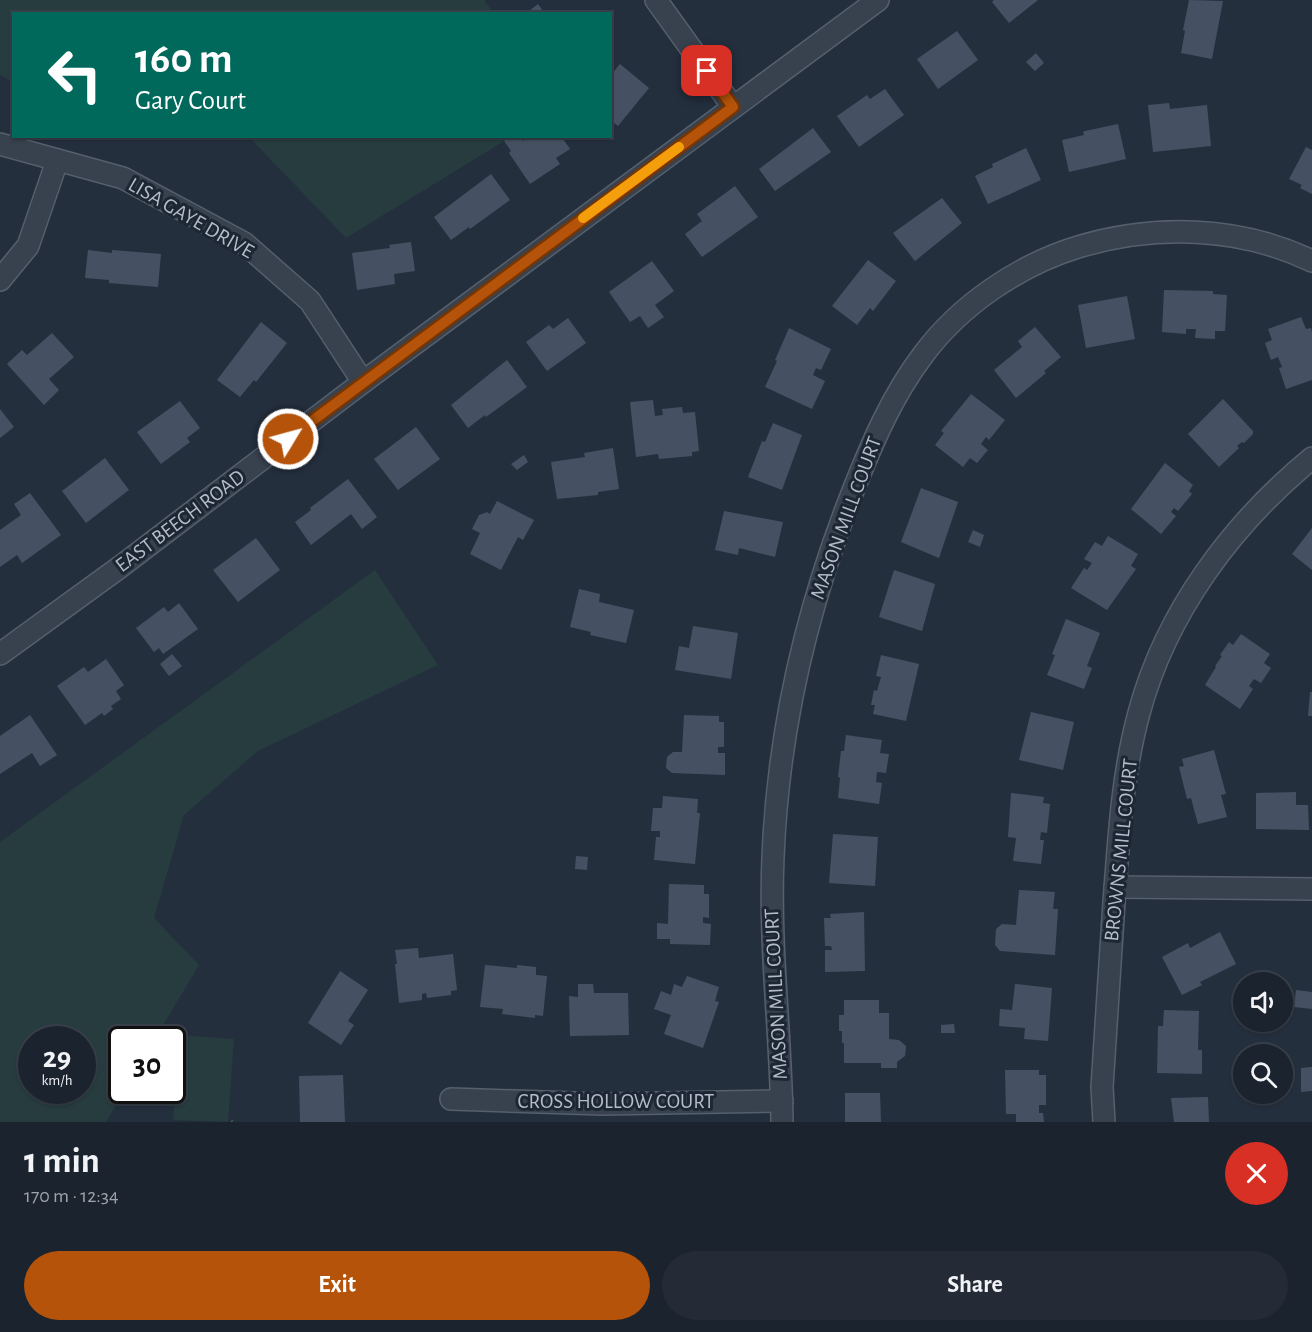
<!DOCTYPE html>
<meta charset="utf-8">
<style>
body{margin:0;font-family:"Alegreya Sans",sans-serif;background:#242b36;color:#f1f3f6;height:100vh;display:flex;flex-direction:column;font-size:22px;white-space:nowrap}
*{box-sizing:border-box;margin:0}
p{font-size:20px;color:#a0a4aa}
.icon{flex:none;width:33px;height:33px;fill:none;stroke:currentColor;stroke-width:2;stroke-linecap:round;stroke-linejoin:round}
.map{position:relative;height:1122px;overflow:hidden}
.drawer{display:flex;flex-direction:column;background:#1b232e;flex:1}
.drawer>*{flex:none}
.hud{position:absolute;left:12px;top:12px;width:600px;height:126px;border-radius:0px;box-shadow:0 2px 4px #0004,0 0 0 2px #39404a;background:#00695c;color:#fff;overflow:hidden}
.tools{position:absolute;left:1233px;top:972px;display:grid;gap:12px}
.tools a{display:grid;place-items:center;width:60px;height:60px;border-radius:50%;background:#1b232e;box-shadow:0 2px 4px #0004,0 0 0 2px #39404a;font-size:30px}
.speed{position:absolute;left:18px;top:1026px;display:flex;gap:12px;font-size:30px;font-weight:700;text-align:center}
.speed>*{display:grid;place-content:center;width:78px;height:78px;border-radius:50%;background:#1b232e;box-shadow:0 2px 4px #0004,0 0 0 2px #39404a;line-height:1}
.speed small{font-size:15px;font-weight:400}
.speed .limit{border:3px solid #111;border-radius:9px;background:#fff;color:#111}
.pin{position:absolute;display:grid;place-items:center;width:51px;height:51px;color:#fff;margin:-26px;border-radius:12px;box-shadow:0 3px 9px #0006}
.me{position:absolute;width:66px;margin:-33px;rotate:53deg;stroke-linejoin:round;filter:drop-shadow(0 0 4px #0008)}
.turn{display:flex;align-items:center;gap:21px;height:126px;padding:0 24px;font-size:27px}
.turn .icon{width:78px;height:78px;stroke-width:2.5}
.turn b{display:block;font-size:42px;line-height:51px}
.round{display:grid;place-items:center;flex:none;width:63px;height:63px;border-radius:32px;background:#242b36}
.headline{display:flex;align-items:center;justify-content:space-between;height:102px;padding:0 24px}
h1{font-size:36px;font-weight:700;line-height:45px}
.primary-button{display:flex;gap:12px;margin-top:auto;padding:12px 24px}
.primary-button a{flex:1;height:69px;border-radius:36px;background:#b45309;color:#fff;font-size:24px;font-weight:700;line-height:69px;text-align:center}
.primary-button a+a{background:#242b36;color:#f1f3f6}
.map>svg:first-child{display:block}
</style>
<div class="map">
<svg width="1312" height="1122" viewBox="0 0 1312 1122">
<rect width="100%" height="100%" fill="#242f3e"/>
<!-- green -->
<g fill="#263c3f" fill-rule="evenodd">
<polygon points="0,0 484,0 494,13 14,14 13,82 0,75"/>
<polygon points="249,137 511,137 346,238"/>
<path d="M375,570L438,665L258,751L184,815L154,918L199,965L155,1039L122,1040V1090L125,1091L106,1122H0V842ZM32,1040H82V1090H32Z"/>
<polygon points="180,1035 234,1039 228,1122 173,1120"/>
</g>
<!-- building -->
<g fill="#455162">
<polygon points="994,0 1038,0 1009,23 992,2"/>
<polygon points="1189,0 1223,1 1212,59 1181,53 1185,31 1183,30"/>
<polygon points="538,4 545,14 525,14"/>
<polygon points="957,31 978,60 938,89 917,59"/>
<polygon points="1036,53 1044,63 1035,71 1026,62"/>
<polygon points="620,64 649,88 618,126 610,120 610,76"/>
<polygon points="885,89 904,115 859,147 837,116 867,95 870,99"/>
<polygon points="1169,103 1170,109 1207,105 1211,146 1153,152 1148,105"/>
<polygon points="1118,124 1126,159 1069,172 1062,140 1084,135 1083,132 1085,131"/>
<polygon points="813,128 831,152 775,191 759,169"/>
<polygon points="511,136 520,136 523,141 530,136 561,136 570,149 556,158 560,164 530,184 509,153 511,151 504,141"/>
<polygon points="1306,147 1312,150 1312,194 1300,188 1302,185 1289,179"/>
<polygon points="1026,148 1041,180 988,204 975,176 993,167 992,164"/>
<polygon points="491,174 510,200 470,229 469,227 451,240 434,217"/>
<polygon points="735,186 758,217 702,257 685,234 702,221 697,214"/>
<polygon points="942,198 962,223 915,261 893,233"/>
<polygon points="411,242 415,271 394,274 395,284 357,290 352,253 390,248 389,245"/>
<polygon points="88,250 112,253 112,250 161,254 158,287 109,283 109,280 85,278"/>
<polygon points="868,260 896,281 873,311 870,308 857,325 832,306"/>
<polygon points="652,261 674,291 655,305 664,317 648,328 640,316 630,322 609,292"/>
<polygon points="1164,290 1213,291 1213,294 1227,295 1225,331 1215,331 1215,339 1195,338 1196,329 1186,329 1186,334 1162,332"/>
<polygon points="1127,296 1135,339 1086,348 1078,305"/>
<polygon points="1301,317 1306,329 1311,328 1312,332 1312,380 1286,389 1279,368 1282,367 1278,357 1271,360 1265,343 1272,340 1268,329"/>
<polygon points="568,318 586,343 547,371 526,342 549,325 553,329"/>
<polygon points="261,322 287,343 256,382 254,380 240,397 217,380"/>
<polygon points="1035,327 1061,357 1044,371 1046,373 1016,398 994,370 1022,347 1018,341"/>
<polygon points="789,328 831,349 821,370 816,368 813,375 825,381 812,409 765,387 777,361 775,360"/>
<polygon points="52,333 74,357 49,379 59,390 44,405 7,364 22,350 27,355"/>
<polygon points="507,360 527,387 486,417 485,415 468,428 451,405"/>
<polygon points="971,394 1005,420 989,440 986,437 981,444 988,450 977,463 970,458 963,467 935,445 944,433 941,431"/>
<polygon points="1223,399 1253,431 1253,434 1244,443 1242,442 1237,446 1239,448 1219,467 1188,434"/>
<polygon points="653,400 655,416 663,415 662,409 682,407 683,413 695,412 699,451 692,452 692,456 659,459 658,454 636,457 630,402"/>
<polygon points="180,401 200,428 187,438 190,442 161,464 137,432"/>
<polygon points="0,409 14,427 0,438"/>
<polygon points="773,423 802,435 782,490 748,477 762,441 765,442"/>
<polygon points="416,427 440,459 398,490 374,459"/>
<polygon points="613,448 619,489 598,492 598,495 557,499 551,462 585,457 584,453"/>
<polygon points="524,455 528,462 517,470 511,464"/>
<polygon points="105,458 129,490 86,523 62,491"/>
<polygon points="1165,463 1193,485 1189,491 1192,494 1178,511 1174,508 1171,512 1176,516 1161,534 1131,509"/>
<polygon points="348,479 377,517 362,529 351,514 311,545 295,522 311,510 310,508"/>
<polygon points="921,488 958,502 939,558 901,542"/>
<polygon points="30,493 61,535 22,563 17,555 0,567 0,530 21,515 14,504"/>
<polygon points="497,501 534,520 523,540 518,537 501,570 470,554 480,533 472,529 479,515 487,512 490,514"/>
<polygon points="724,511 783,522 775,557 739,548 738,555 715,550"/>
<polygon points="1312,528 1312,570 1292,554"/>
<polygon points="973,530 984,535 980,547 968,542"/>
<polygon points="1108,536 1138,554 1131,566 1136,569 1107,610 1071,588 1084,568 1087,570 1092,563 1084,559 1095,542 1102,546"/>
<polygon points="256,538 280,570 238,602 213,570"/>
<polygon points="894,570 935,584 922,631 879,617"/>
<polygon points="579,589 600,594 599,602 634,610 626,643 590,635 591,632 570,627"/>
<polygon points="179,603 198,629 163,654 159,648 154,652 136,628 164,607 168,612"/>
<polygon points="1066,619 1100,633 1087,666 1092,668 1084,689 1047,675 1055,655 1052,654"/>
<polygon points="693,626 738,633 731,679 675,670 679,646 689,648"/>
<polygon points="1241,634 1270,654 1264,663 1271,668 1261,683 1254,679 1249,686 1253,689 1240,709 1205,685 1216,667 1215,666 1222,656 1220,655 1229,642 1233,645"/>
<polygon points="172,654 182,666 169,676 160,664"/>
<polygon points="881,655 919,664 906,721 873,714 875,705 871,705 874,690 877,691 881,677 876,676"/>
<polygon points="106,659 124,685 116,691 121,699 111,706 113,709 104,716 102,713 85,725 57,686 84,667 88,672"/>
<polygon points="1310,692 1312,692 1312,716 1308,716"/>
<polygon points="1031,712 1074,722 1063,770 1019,760"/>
<polygon points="30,715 57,755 40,766 32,753 0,774 0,736"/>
<polygon points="684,715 719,716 719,722 724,722 724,747 718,747 718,753 725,753 725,775 672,773 666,768 667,757 673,752 682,752"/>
<polygon points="846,735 882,740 880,753 889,754 886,773 877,772 876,782 882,783 879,804 838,798 840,778 838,777 841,751 844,751"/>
<polygon points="1214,750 1226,794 1221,795 1227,817 1198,824 1191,798 1187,799 1179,767 1184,766 1182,759"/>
<polygon points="1296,792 1296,805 1308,805 1309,830 1256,829 1256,793"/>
<polygon points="1011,793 1044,797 1043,803 1050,804 1047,833 1041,832 1040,840 1044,840 1041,864 1013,861 1016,838 1008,837"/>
<polygon points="663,796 698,799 697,813 700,813 695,864 654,860 656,837 660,837 660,831 651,831 653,808 662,808"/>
<polygon points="833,834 878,837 875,886 829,883"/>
<polygon points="576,856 588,857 587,870 575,869"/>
<polygon points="669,884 704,885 704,894 709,894 709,918 703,917 703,923 711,924 710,945 670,944 670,939 657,939 657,923 668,924"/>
<polygon points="1019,890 1055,892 1053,909 1058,909 1055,955 1000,951 995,945 996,929 1002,924 1016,925"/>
<polygon points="864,912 865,971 825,972 825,950 832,950 831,946 825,946 824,918 831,918 830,914"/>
<polygon points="1220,932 1236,964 1200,982 1202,985 1182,995 1162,957 1188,943 1190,948"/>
<polygon points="418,948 419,958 453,954 457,990 451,991 451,995 427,998 426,993 422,994 422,1000 399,1003 395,964 397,964 395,950"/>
<polygon points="485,965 517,968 517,965 536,967 536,975 547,976 543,1016 535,1015 535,1018 502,1014 503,1009 480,1007"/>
<polygon points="340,971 368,990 348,1021 354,1025 341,1045 308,1023"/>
<polygon points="687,976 719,987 715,1001 719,1002 703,1048 664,1034 671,1015 654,1009 661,991 671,995 674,984 682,987"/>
<polygon points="578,984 593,984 594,993 628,993 629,1035 570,1036 569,996 578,997"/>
<polygon points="1015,984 1052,988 1048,1041 1024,1039 1025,1028 999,1026 1000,1009 1012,1010"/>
<polygon points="1296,990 1312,992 1312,1009 1294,1007"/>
<polygon points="844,1000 879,1000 879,1013 889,1013 889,1039 899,1040 906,1046 905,1056 897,1062 897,1068 881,1068 881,1063 844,1063 844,1043 842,1043 842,1031 839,1031 839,1015 844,1015"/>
<polygon points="1164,1010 1199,1011 1198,1050 1202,1050 1202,1074 1157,1073 1158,1026 1163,1026"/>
<polygon points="954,1024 955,1033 941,1033 941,1025"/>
<polygon points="1312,1067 1312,1091 1301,1092 1301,1068"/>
<polygon points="1005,1070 1039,1070 1039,1075 1046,1075 1046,1105 1039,1105 1039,1113 1043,1113 1044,1122 1016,1122 1016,1114 1006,1114"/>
<polygon points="343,1075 345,1122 300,1122 299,1076"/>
<polygon points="845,1093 880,1093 881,1122 845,1122"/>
<polygon points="1208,1097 1209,1122 1174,1122 1171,1098"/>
</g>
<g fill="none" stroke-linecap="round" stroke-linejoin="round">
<defs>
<g id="street">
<polyline points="656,0 733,107"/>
<polyline points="0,144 123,178 244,243 310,301 363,382"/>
<polyline points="0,280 28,246 57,161"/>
<polyline points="0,654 120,567 363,382 878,0"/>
<polyline points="1115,887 1312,889"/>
<polyline points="451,1099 603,1104 782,1101"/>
<path d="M782,1122C781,1033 769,947 773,857C778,732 807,607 853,491C872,443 892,396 923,355C960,305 1019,265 1078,247C1155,224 1239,226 1312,261"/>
<path d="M1104,1122L1102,1087C1106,1026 1110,964 1114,902C1119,838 1122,775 1139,713C1166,612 1232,524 1312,458"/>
</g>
</defs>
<!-- street casing -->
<use href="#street" stroke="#565f6c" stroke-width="24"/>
<!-- path -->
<polyline stroke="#44595c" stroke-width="4" stroke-dasharray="4.5 4.5" stroke-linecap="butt" points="231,1121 232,1122"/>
<!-- street -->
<use href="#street" stroke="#38414e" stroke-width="21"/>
</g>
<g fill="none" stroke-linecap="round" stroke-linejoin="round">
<defs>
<polyline id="route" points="288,439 733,107 707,71"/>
</defs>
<!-- route casing -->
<use href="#route" stroke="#753606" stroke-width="15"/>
<!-- route -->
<use href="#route" stroke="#b45309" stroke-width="10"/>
<!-- slow -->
<polyline stroke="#f59e0b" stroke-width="10" points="583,218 679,147"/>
</g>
<g text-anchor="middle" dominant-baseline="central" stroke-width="6" stroke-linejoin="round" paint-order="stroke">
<!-- street labels -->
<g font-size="21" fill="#b4bcc9" stroke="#1d2633">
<text transform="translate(191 218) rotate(30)">LISA GAYE DRIVE</text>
<text transform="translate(846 518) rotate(-70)">MASON MILL COURT</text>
<text transform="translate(180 521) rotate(-37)">EAST BEECH ROAD</text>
<text transform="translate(1121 850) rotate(-84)">BROWNS MILL COURT</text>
<text transform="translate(776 994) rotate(-93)">MASON MILL COURT</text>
<text x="616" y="1101">CROSS HOLLOW COURT</text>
</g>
</g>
</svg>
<div class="tools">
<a><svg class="icon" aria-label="sound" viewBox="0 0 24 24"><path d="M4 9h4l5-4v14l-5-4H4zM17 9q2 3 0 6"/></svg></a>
<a><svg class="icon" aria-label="search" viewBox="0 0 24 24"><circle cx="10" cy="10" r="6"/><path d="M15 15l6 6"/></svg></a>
</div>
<div class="speed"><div>29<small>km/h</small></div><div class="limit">30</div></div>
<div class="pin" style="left:707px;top:71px;background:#d93025"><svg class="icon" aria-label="arrive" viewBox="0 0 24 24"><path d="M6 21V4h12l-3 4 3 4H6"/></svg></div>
<svg class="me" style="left:288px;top:439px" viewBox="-20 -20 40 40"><circle r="17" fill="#b45309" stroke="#fff" stroke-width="3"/><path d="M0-11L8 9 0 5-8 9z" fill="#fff"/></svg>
<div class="hud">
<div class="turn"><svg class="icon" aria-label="left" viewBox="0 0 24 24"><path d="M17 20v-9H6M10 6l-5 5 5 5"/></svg><div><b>160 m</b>Gary Court</div></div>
</div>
</div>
<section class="drawer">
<div class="headline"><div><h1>1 min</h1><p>170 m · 12:34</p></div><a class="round" style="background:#d93025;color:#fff"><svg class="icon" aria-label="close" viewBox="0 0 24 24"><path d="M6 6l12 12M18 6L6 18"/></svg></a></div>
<div class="primary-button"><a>Exit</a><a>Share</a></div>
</section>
